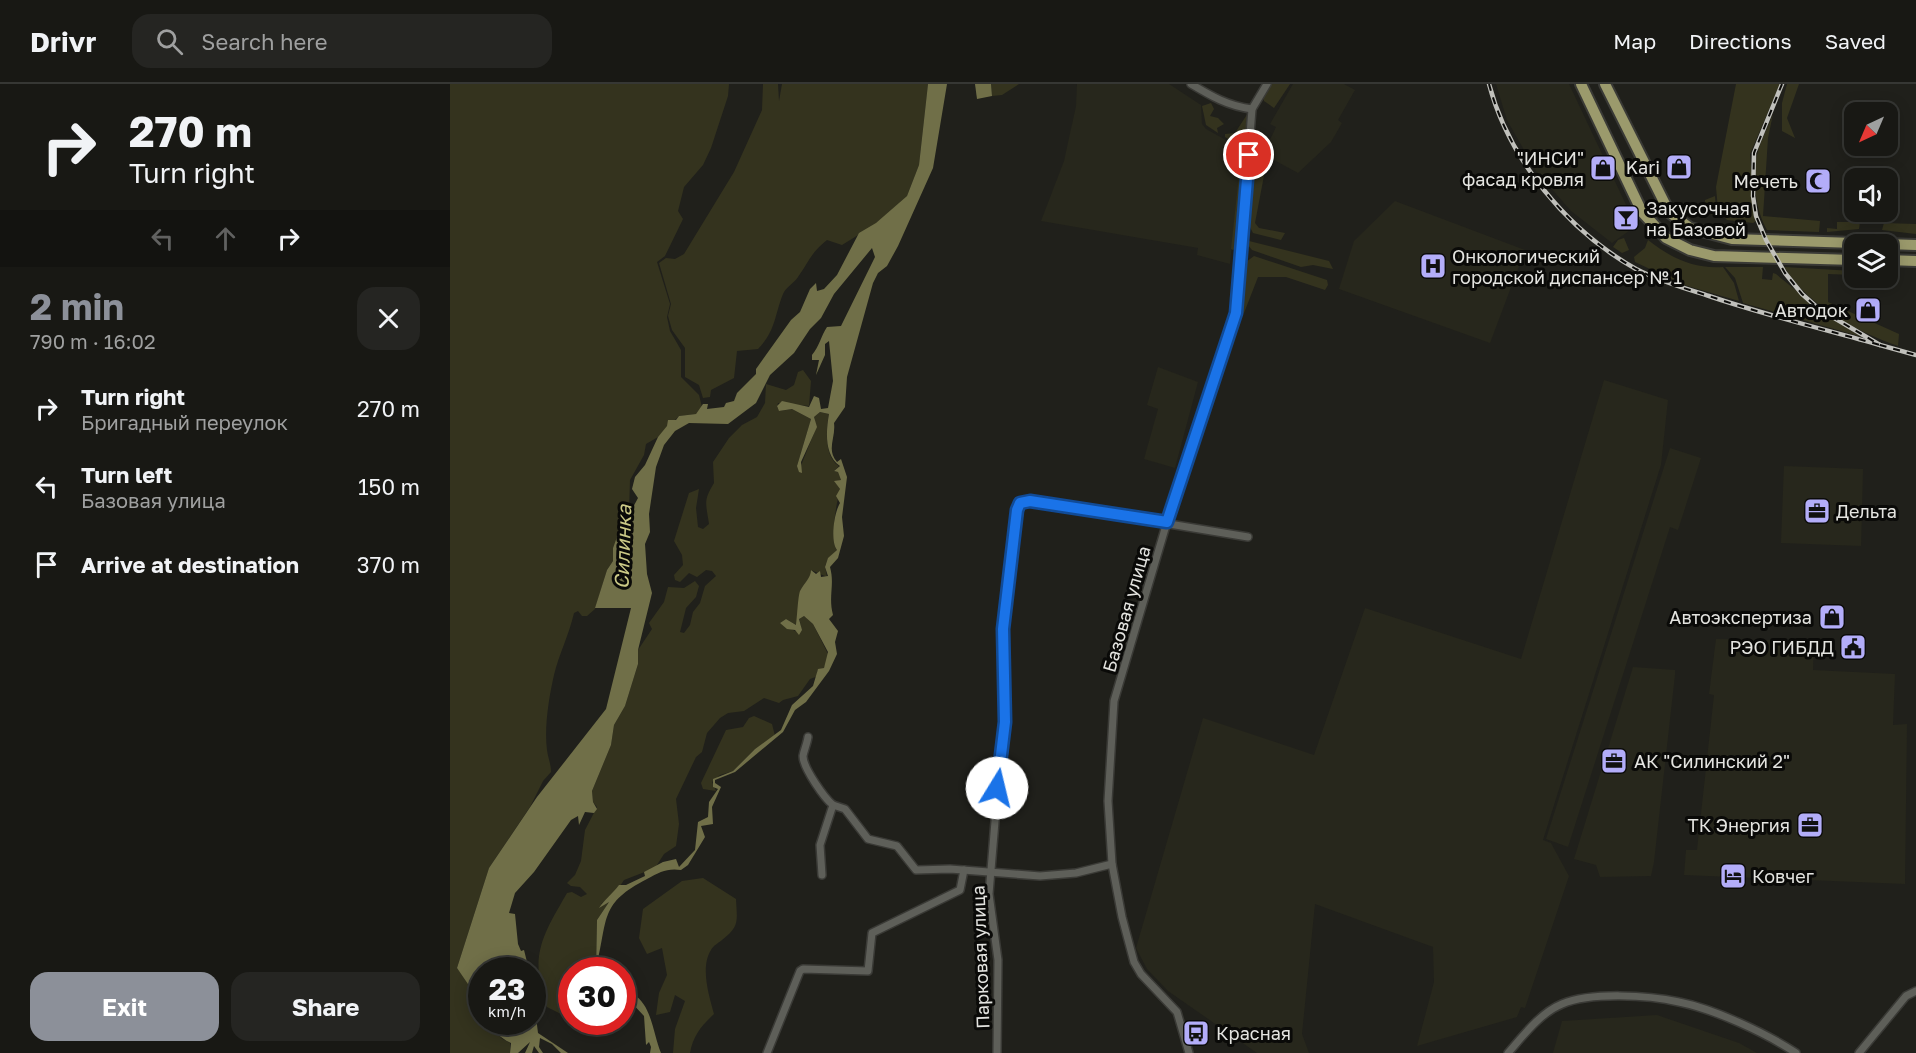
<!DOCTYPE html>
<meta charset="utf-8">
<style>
body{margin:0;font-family:"Golos Text",sans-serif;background:#252522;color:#f1f3f6;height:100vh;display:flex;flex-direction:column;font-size:22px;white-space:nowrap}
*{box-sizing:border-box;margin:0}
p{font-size:20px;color:#9fa0a0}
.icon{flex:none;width:33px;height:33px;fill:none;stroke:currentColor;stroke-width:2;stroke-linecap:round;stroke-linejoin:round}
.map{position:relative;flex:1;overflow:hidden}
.drawer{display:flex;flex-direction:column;background:#181814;width:450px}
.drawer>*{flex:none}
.top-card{background:#181814;color:#f1f3f6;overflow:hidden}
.needle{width:39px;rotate:224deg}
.controls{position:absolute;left:1394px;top:18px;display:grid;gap:12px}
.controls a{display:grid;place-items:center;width:54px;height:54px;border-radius:12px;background:#181814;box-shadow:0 3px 15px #0003,0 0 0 2px #363734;font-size:30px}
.speed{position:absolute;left:18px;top:873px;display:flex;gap:12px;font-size:30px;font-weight:700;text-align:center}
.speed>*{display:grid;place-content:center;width:78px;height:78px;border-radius:50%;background:#181814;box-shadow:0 3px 15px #0003,0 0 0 2px #363734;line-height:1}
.speed small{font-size:15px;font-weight:400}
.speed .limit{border:9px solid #d22;background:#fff;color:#111}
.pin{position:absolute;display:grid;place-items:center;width:51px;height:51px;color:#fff;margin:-26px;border:3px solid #fff;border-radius:50%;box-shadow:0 2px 6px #0007}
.me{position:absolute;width:66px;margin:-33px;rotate:9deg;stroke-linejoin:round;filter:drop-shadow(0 0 4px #0008)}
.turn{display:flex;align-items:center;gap:21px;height:126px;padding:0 30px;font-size:27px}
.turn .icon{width:78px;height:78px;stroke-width:2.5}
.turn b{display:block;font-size:42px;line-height:51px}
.lanes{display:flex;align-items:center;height:57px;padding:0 30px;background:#0003;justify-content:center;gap:30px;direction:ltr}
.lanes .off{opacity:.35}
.round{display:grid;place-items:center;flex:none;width:63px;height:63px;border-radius:18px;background:#252522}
.overview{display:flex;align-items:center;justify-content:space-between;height:102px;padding:0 30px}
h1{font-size:36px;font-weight:700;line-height:45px;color:#8c9099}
.cta{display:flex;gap:12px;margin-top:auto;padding:12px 30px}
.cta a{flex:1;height:69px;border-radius:18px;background:#8c9099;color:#fff;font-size:24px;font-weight:700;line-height:69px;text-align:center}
.cta a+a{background:#252522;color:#f1f3f6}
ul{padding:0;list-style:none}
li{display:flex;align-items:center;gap:18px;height:78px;padding:0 30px}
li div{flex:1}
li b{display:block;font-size:22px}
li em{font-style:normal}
header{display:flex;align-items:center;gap:36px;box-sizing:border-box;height:84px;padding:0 30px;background:#181814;border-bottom:2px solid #363734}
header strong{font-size:28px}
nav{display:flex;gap:33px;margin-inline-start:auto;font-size:21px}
.search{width:420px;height:54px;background:#252522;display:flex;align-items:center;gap:15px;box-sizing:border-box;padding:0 21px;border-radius:18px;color:#9fa0a0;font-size:22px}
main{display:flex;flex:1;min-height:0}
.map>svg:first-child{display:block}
</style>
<header>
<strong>Drivr</strong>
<div class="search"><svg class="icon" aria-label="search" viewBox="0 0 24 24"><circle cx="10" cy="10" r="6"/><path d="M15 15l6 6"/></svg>Search here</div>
<nav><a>Map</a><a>Directions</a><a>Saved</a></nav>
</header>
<main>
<section class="drawer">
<div class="top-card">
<div class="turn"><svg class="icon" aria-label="right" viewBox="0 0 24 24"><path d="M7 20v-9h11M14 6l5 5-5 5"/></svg><div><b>270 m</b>Turn right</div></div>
<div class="lanes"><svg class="icon off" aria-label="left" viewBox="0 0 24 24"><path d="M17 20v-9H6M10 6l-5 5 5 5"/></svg><svg class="icon off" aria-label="ahead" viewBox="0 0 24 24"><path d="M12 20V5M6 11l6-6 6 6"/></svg><svg class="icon" aria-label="right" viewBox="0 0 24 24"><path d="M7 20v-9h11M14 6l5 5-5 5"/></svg></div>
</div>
<div class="overview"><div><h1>2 min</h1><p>790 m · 16:02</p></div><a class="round"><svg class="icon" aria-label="close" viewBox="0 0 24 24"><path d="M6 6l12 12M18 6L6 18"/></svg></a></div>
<ul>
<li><svg class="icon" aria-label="right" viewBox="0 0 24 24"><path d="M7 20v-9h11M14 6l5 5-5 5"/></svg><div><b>Turn right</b><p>Бригадный переулок</p></div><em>270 m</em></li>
<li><svg class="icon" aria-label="left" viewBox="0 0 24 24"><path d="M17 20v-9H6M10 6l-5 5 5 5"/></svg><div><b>Turn left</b><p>Базовая улица</p></div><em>150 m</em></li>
<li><svg class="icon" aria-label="arrive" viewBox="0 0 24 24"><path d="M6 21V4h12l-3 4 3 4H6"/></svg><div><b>Arrive at destination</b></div><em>370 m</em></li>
</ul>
<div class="cta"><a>Exit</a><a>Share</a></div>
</section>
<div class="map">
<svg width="1466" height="969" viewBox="0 0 1466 969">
<rect width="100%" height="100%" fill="#20201b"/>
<!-- built -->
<g fill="#27271c">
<polygon points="627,0 719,0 751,21 752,40 756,45 792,65 780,180 747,171 748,164 591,137 614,77 626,22"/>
<polygon points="843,0 894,0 905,6 888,36 892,39 881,58 848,89 813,70 826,43 820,40"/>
<polygon points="1046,0 1119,0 1186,142 1162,159 1121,127 1086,87 1057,36"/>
<polygon points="945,117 1075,166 1040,259 889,205 904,157"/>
<polygon points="708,283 748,298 725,384 694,375 708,325 697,321"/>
<polygon points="1154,296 1218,316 1211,381 1093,756 1101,759 1119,792 1075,924 1071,923 1067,933 967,962 984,898 983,863 865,820 852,950 859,969 807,969 718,907 697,885 686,864 753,634 864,671 915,524 1071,575"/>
<polygon points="1220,364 1251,374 1228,446 1220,443 1118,763 1096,755"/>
<polygon points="1334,382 1413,385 1411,462 1331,459"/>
<polygon points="1266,555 1364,557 1363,586 1445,590 1443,641 1457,640 1455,800 1234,791 1236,766 1247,766 1264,611 1259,610"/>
<polygon points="1183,583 1225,586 1225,591 1204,778 1201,792 1150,793 1146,781 1124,775"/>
<polygon points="1207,931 1289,959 1307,969 1103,969 1112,937"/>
</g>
<!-- green -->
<g fill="#34331e">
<path d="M0,0H279L278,12L261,64L253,81L234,103L228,127L233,135L215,172L207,178L220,220L217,233L220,247L231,266V293L249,311L252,323L246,330L229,332L208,353L196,360L194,371L180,396L179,429L163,464V477L157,486L145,525L137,532H132L128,527L124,529C119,551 109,570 104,591C99,613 94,643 97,666C98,674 101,680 101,688L93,697L80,723L39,784L7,884C23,904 31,911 32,938H40L51,954L60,959V969H0Z"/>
<path d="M313,0H328L329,17L332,0H478L469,81L457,112L426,140L392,161L377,156C360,170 360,176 348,193C344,199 336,203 333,210C324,233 326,246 308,265L287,267L284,294L261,306L260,313L253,314L249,301L235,293V264L222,246L218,232L221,220L209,179L216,174L225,175L234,170L284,88L312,26Z"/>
<polygon points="541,0 569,0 552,11 542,12"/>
<polygon points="821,0 840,0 824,24 814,17 813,12"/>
<polygon points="1286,0 1330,0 1300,70 1306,137 1303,139 1277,136 1268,126 1266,103"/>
<polygon points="1337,0 1349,0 1337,34 1345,54 1332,47 1332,19"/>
<polygon points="761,19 764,25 760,32 768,34 774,40 767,44 768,49 756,41 752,22"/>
<polygon points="798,29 798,43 786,60 775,53 775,50 785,49"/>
<path d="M1323,30L1318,54L1313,132L1370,137L1369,148L1317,146C1305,125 1302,94 1307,71C1310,57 1318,43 1323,30Z"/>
<polygon points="811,53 820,60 805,139 809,144 835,149 831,156 803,149 800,143 805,69"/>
<polygon points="793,81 787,163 783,166 781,165 790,82"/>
<polygon points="1265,112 1266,126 1271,133 1269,134 1254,127 1255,116"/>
<polygon points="1387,138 1410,138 1409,145 1377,148 1377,144 1387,145"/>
<polygon points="1434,139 1466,140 1466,150 1432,146"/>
<polygon points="1174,154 1179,166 1172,169 1163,163 1168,156"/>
<path d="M1198,156C1221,174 1243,185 1273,183L1284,199L1289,217L1234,201L1185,178L1184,173L1195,164Z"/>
<polygon points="799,157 879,177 883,185 863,181 851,183 802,166 797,160"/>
<polygon points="804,172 877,196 878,201 875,206 836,193 808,193 794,229 790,231 796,178"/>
<polygon points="1275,183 1313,183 1312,195 1322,196 1323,189 1326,190 1376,231 1412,253 1293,219 1285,194"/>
<path d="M1334,183L1404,187V191L1378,190V218L1449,250L1448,262C1404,246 1361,224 1334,183Z"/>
<path d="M353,286L361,297L359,322L328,319L327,323L330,327L342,325L361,335L347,382L350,384L366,344L364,333L370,328L379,330C376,345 374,373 389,382L384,387L388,388L391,396L385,398L390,405C387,417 379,457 387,466L378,475L375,482L377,493L361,486V491L350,507V530L346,541L336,535L330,539L347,548L351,542L349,534L354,532L363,540L379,572L374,584L367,587L368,592L360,595L348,612L333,616L329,619L314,614L294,627L278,629L270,634L257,649L252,668L246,673L226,715L229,740L226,762L214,770L205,784L174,796L166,808L151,820L159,818L147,836L146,886H122L121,935L97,923C95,914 92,905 90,896C83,862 102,836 117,809L122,808L131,813L137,810L130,803L121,802L117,799L125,791L131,777L135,746L147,723L143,718L142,707L161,661L164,641L175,622L188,580V566L202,545L199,539L214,518L218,503L234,504L245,497L249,502L246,513L236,524L230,548L234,549L240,541L243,528L250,519L255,502L266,492L262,487L256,486L247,493L239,489L230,498L225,496L224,491L233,481L232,471L224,457L239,409L249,405L246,424L248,443L253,445L259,440C256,419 253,417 264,399L263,378L279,354L292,341L307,333L315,319L316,300L336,306L344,301L348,288Z"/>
<polygon points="304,632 322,640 325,652 305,665 283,687 270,691 262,698 266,707 253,705 251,699 276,646 293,643 299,634"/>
<path d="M253,794L286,815C287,837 290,842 272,856C268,859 263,862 261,866C250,883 259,912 264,930C251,942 243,952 240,969H223L225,945L235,917L225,911L220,928L206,931L209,909L217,891L212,864L197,870L189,854L193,825L232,797Z"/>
</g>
<!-- water -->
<g fill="#706f48">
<path d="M478,0H497L483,84L448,162L437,182L428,189L423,199L397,293L395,323L384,339C386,354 376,365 387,378L391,375L397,393L392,433L394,452L388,474L380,483C385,501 378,512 383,531L379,535L388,547L385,558L387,570L379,587L356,618L345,626L333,648L285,688L265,696V699L271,703L262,723L263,740L251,742L255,753L238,781L231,786C217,784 210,788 197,795C150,819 158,834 147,880L154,886H146L147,836L159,818L149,824C155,815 163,809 169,801H176L195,792L194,788L213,778L226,775L229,783L245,766L248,738L258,733L259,718L268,705L263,703V695L283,687L305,665L331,646L342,621L363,602L368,585L374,584L378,568L363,540L354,532L349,535L352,546L349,551L345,546L337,545L330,539L336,535L346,541C347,535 348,512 350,507C354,499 361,494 361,486L366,490L370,487L371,493L378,492L375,483L378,474L387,466C380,457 384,429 390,419L386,412L390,405L384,397L391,396L388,388L384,387L390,382C374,371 376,347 379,330L370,328L364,333L367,343L351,378L352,389L349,388L347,382L361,335L342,325L329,327L327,322L332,317L359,323L364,312L369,314L371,325L378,324L383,297L379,257L375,260V271L366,291L369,276H362V271C369,263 371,252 377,243L391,242L425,173L422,164L384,210L371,234L360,245L344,269L320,291L306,319L278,340L239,339L225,347L214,361L206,383L199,430L200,448L195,460L197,490L202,509L188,566V580L175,622L164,641L161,661L142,707L143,718L147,725L144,729L135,728L129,741L128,732L121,736L84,788L65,809L59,829L65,830L68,860L71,867L74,866L79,886H32L31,919L7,884L39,784L87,713L156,625L181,524H145L157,486L163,477V464L167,453L188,414L182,405L185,393L195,381L208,353L217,342L218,336H226L229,332L246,330L253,320H258L257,325L274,323L276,319L284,317L287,309L306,290V285L341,236L350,228L360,205L366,199L367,207L374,205L387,191L409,149L426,139L457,112L469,81Z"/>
<polygon points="525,0 541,0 542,12 527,15"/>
<path d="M83,908L88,949L118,969H111L102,960L90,954L89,963L93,969H89L84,962L82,969H75L80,958L68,969H60L61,959C50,954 45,948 40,938H82Z"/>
<path d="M183,910C202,921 203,950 211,969H200L201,963L199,958L196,961L194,932L180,917H173L179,928L173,922V912L176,914Z"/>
</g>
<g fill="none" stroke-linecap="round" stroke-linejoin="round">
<defs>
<g id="minor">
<path d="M741,0C761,12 778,22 802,25"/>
<path d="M358,653C357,660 354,666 353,672C353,684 375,715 383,721L370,761L372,791"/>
<polyline points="383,721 395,725 418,755 447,762 466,786 500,785 590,792 626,789 662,780"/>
<polyline points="317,969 350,887 353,885 418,887 422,849 510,806 514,786"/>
<polyline points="547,969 548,876 539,810 549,689 554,667 553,545 570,419 580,417 798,453"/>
<polyline points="739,969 727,928 691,890 684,878 672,833 662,780 658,717 664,617 717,438 786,229 802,25 817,0"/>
<path d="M1058,969C1073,952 1090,929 1112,920C1141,908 1198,911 1229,918C1264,925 1316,949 1346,969"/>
<polyline points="1409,969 1456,912 1466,907"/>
</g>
<g id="primary">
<polyline points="1131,0 1192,128 1216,154 1240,166 1264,172 1404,176"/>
<polyline points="1155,0 1219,128 1240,144 1282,155 1466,161"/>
<polyline points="1437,176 1466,177"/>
</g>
</defs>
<!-- minor casing -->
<use href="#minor" stroke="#3a3a36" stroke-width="10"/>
<!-- primary casing -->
<use href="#primary" stroke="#3a3a36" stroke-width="14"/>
<!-- minor -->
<use href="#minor" stroke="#5e5f59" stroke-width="7"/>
<!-- primary -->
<use href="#primary" stroke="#9b9a6c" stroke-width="10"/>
<defs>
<g id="rail">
<path d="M1039,0C1059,76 1118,147 1186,185C1209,197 1234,204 1259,212C1315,231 1373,245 1430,261"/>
<polyline points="1332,0 1304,69 1303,112 1306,132 1316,156 1335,189 1352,210 1369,225 1430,261 1466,271"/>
</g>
</defs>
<!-- rail casing -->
<use href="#rail" stroke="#c0c0bb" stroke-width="4.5"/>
<!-- rail -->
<use href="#rail" stroke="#0a0a08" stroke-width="2" stroke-dasharray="7" stroke-linecap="butt"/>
</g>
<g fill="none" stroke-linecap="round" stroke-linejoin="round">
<defs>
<polyline id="route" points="547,704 555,638 553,545 567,426 570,419 580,417 717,438 786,229 799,71"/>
</defs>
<!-- route casing -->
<use href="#route" stroke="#114b97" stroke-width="15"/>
<!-- route -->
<use href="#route" stroke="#1a73e8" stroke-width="10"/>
</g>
<!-- icons -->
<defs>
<symbol id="shop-square" viewBox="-11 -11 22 22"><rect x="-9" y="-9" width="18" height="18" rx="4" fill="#b3adf9" stroke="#0a0a08"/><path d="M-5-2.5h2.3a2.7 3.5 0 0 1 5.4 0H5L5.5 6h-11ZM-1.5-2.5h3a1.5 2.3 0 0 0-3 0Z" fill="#111"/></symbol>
<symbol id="mosque-square" viewBox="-11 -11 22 22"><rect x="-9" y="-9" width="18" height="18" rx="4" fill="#b3adf9" stroke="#0a0a08"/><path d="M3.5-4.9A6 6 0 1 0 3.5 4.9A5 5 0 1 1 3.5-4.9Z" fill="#111"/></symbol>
<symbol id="bar-square" viewBox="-11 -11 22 22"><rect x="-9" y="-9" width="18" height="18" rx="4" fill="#b3adf9" stroke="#0a0a08"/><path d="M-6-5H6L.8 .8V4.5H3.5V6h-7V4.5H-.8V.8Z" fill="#111"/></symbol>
<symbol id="hospital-square" viewBox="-11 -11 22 22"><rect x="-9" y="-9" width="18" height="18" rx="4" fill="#b3adf9" stroke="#0a0a08"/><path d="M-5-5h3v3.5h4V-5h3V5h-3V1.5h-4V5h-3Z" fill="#111"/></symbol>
<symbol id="office-square" viewBox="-11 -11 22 22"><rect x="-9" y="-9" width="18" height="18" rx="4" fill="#b3adf9" stroke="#0a0a08"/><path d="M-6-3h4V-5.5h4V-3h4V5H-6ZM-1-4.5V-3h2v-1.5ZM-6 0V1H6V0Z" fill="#111"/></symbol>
<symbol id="civic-square" viewBox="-11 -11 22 22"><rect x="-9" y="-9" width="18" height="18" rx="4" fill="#b3adf9" stroke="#0a0a08"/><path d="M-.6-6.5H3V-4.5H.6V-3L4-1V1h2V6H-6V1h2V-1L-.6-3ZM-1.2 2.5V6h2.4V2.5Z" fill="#111"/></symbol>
<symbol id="hotel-square" viewBox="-11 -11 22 22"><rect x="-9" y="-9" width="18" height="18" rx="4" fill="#b3adf9" stroke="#0a0a08"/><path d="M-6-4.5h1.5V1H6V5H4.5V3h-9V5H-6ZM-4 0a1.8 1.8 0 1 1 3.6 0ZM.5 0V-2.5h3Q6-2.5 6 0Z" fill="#111"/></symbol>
<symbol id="bus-square" viewBox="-11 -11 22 22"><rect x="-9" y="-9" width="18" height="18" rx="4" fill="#b3adf9" stroke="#0a0a08"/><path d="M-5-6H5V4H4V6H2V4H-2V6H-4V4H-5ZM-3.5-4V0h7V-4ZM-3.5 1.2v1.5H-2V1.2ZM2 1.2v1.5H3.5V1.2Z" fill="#111"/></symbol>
</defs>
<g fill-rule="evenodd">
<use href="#shop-square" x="1214" y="68" width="30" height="30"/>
<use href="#shop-square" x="1138" y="69" width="30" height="30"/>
<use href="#mosque-square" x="1353" y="82" width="30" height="30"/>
<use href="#bar-square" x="1161" y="119" width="30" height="30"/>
<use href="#hospital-square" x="968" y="167" width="30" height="30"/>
<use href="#shop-square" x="1403" y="211" width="30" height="30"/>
<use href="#office-square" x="1352" y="412" width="30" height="30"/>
<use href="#shop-square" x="1367" y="518" width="30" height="30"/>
<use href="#civic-square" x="1388" y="548" width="30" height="30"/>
<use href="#office-square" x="1149" y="662" width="30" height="30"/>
<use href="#office-square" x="1345" y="726" width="30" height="30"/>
<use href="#hotel-square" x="1268" y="777" width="30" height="30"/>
<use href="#bus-square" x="731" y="934" width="30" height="30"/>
</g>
<g text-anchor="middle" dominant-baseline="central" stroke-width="6" stroke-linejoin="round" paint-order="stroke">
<!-- poi labels -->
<g font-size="18" fill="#e4e4e0" stroke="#0a0a08" text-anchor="end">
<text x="1134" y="74">"ИНСИ"<tspan x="1134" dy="21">фасад кровля</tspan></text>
<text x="1210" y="83">Kari</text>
<text x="1348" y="97">Мечеть</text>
<text x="1196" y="124" text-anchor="start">Закусочная<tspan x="1196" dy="21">на Базовой</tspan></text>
<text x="1002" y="172" text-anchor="start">Онкологический<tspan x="1002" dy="21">городской диспансер № 1</tspan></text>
<text x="1398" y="226">Автодок</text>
<text x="1386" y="427" text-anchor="start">Дельта</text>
<text x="1362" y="533">Автоэкспертиза</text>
<text x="1384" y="563">РЭО ГИБДД</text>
<text x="1184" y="677" text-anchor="start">АК "Силинский 2"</text>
<text x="1340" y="741">ТК Энергия</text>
<text x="1302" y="792" text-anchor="start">Ковчег</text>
<text x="766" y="949" text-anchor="start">Красная</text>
</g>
<!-- street labels -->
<g font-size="18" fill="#e4e4e0" stroke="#0a0a08">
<text transform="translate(676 525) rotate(-74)">Базовая улица</text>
<text transform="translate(530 873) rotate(-92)">Парковая улица</text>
</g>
<!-- water labels -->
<g font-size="20" font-style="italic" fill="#cbc986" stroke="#0a0a08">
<text transform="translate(172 463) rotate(-88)">Силинка</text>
</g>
</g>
</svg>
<div class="controls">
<a><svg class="needle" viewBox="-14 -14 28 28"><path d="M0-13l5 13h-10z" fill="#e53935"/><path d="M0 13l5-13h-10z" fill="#9fa0a0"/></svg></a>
<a><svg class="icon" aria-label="sound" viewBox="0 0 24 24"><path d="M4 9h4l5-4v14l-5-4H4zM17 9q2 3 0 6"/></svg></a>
<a><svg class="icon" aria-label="layers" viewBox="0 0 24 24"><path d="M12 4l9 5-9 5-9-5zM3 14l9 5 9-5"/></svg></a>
</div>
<div class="speed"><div>23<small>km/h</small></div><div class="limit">30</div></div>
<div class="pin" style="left:799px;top:71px;background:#d93025"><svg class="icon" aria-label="arrive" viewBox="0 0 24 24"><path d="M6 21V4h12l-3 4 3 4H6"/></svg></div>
<svg class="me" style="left:547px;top:704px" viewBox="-20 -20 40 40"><circle r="19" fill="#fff"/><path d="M0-13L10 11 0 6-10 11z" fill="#1a73e8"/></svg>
</div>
</main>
